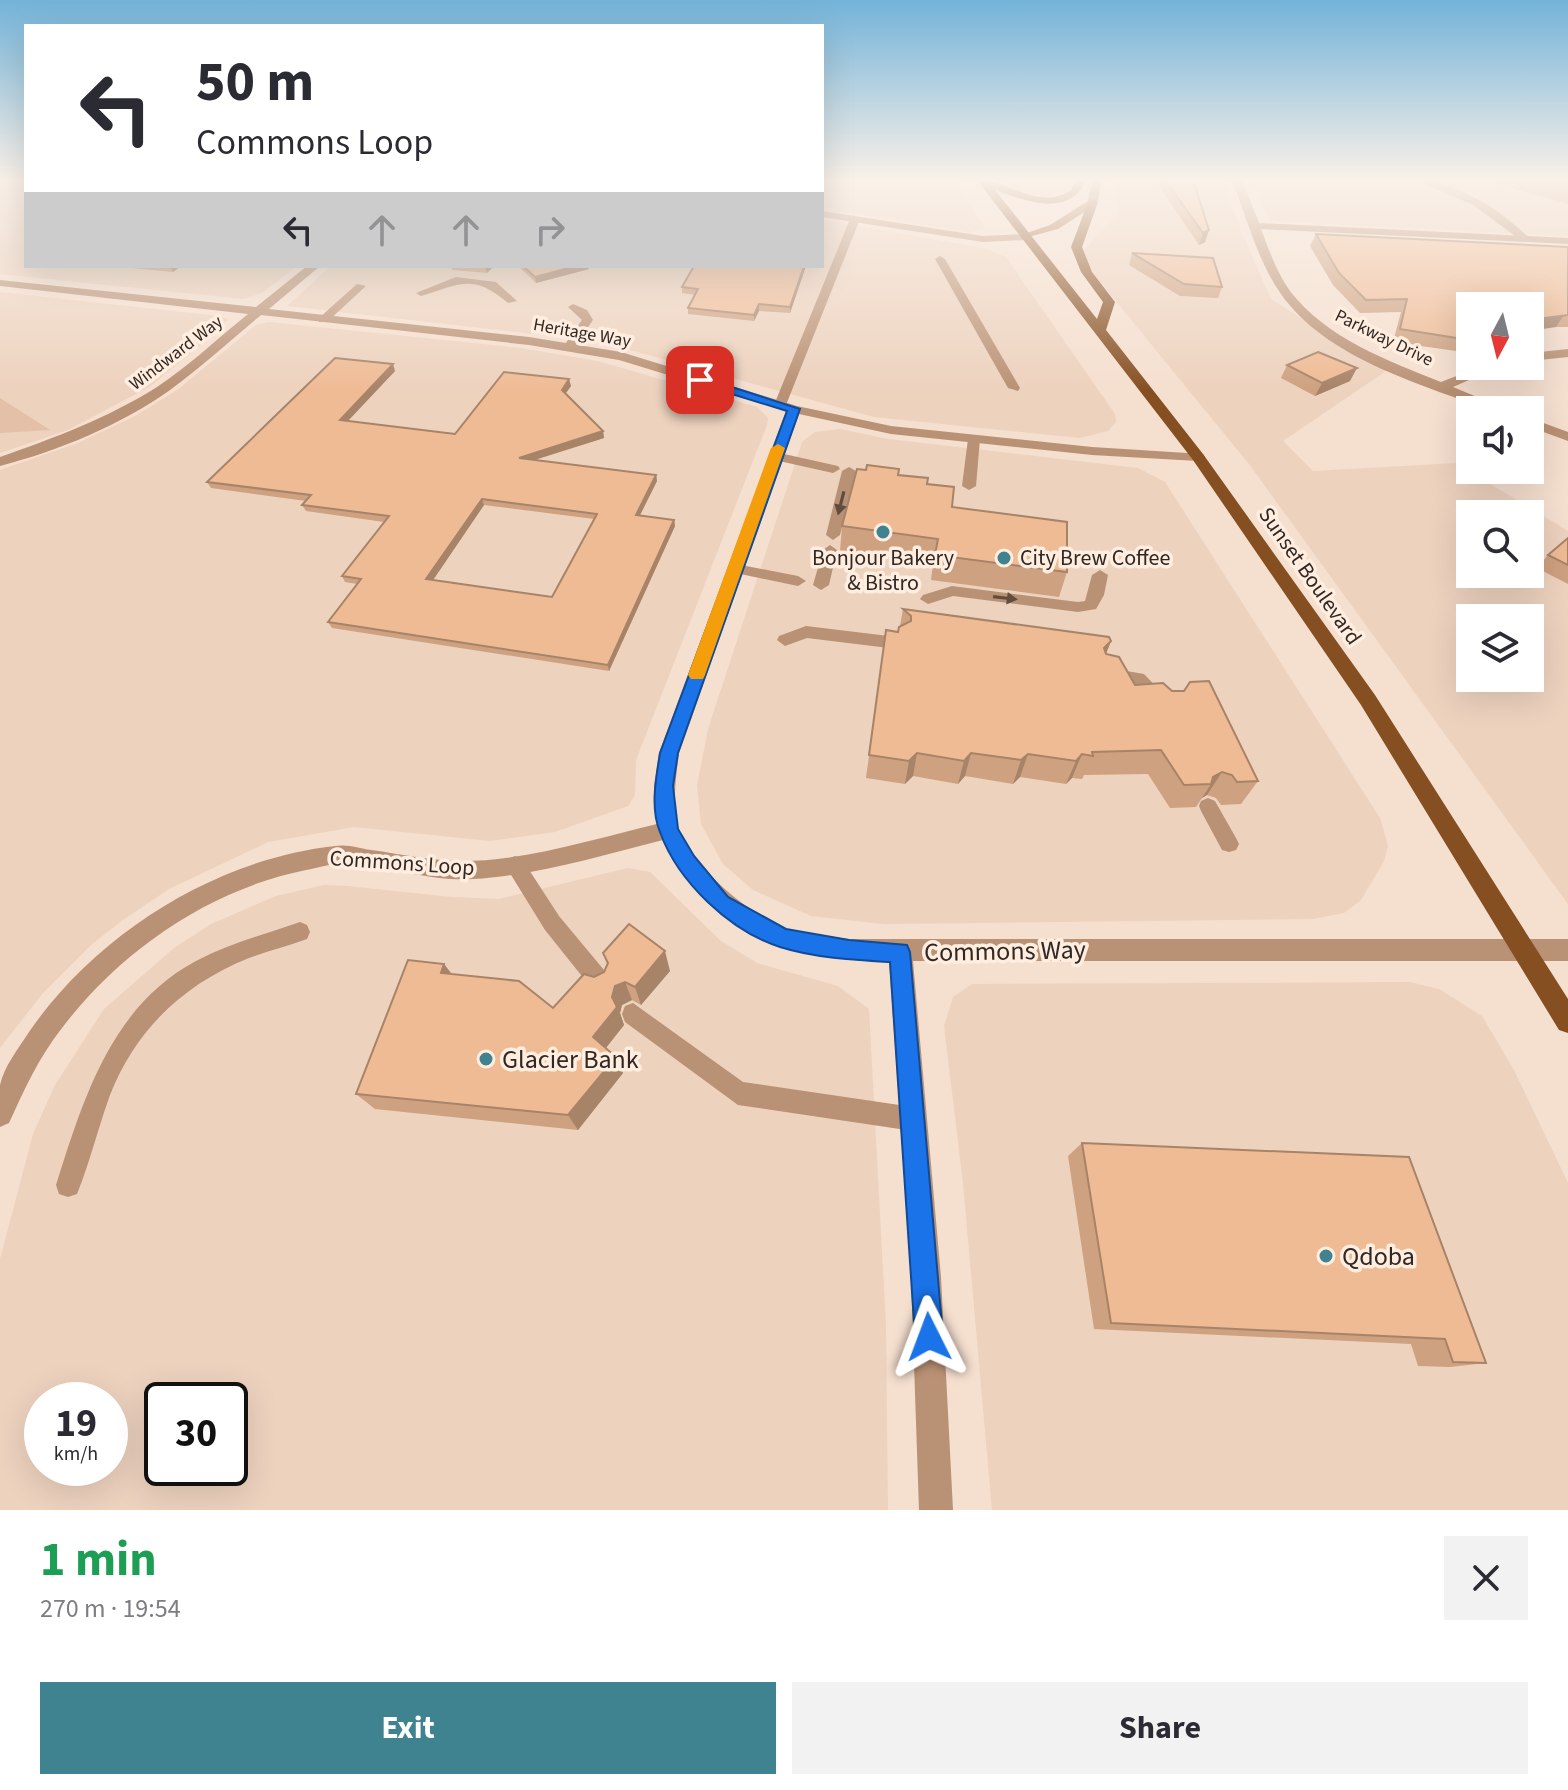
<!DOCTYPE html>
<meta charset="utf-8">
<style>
body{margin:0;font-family:"Source Sans 3",sans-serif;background:#f2f2f3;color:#2b2b33;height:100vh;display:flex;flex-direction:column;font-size:30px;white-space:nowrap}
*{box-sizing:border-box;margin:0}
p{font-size:26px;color:#7c7c81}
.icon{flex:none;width:44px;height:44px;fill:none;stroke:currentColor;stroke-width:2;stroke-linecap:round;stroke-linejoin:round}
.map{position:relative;height:1510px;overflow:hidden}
.panel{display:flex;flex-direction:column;background:#fff;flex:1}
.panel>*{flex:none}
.guide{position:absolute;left:24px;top:24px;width:800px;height:244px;border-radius:0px;box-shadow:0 8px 32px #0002;background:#fff;color:#2b2b33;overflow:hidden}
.needle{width:52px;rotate:187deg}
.tools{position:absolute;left:1456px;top:292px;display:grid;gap:16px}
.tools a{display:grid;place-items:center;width:88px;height:88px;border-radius:0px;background:#fff;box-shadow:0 8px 32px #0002;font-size:40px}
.speed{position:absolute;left:24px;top:1382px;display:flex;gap:16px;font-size:40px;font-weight:700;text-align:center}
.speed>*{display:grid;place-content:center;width:104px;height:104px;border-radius:50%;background:#fff;box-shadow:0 8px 32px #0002;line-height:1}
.speed small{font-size:20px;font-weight:400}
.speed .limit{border:4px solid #111;border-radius:12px;background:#fff;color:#111}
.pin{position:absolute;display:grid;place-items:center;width:68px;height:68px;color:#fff;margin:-34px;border-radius:16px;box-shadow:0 4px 12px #0006}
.me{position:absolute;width:88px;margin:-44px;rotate:357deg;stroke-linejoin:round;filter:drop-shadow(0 0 6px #0008)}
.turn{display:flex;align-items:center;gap:28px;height:168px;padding:0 40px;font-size:36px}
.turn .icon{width:104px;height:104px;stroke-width:2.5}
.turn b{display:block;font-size:56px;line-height:68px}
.lanes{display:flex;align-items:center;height:76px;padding:0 40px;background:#0003;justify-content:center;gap:40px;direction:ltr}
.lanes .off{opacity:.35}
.round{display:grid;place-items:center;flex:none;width:84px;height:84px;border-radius:0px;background:#f2f2f3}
.overview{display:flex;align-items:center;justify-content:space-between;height:136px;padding:0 40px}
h1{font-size:48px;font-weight:700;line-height:60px;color:#1e9e55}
.button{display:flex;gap:16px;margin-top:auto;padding:16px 40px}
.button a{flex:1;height:92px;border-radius:0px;background:#3e838f;color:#fff;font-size:32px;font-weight:700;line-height:92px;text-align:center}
.button a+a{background:#f2f2f3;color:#2b2b33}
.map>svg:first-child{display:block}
</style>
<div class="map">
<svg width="1568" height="1510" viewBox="0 0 1568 1510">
<rect width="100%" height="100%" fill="#f5dfcf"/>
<!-- built -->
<g fill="#edd2be" fill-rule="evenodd">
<polygon points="0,180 26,180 26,266 297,266 262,293 243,299 0,274"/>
<polygon points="822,180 952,180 984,226 981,230 969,232 822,208"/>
<polygon points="1006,180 1075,180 1073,190 1046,196 1014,190"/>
<path d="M1113,180H1223L1241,231L1271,299L1386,371L1283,441L1313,471L1456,463L1568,531V904L1249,464L1078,255L1119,214ZM1470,514H1530V574H1470ZM1470,618H1530V678H1470Z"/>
<polygon points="1251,180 1568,180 1568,236 1270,221"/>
<polygon points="822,220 984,248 1006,257 1115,414 1116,422 1108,431 1080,438 874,417 597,341 287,306 331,266 822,266"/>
<polygon points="0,292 219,316 228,319 206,341 149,387 68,430 0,453"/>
<polygon points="269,322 521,348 598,361 757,407 768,418 767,425 636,760 635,795 628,806 555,832 490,841 354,827 268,842 169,889 123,920 92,944 43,993 0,1048 0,470 78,443 135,416 177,390 256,325"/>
<polygon points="840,429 888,439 1138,468 1165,482 1380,818 1388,846 1384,861 1361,900 1344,913 1313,919 884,924 811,916 753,890 723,864 701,824 697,786 708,729 802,442 815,432"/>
<path d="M628,868L650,872L721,941L757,963L838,986L869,1009L886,1326L888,1510H0V1259L33,1134L55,1085L104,1009L174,948L211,924L276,896L324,885L348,886L451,897L499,899ZM42,1400H110V1468H42ZM162,1400H230V1468H162Z"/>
<polygon points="1410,982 1439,989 1482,1016 1514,1070 1568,1183 1568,1510 992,1510 963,1183 944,1026 953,997 972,984"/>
</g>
<!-- green -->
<polygon fill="#e3c0a7" points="0,398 50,430 0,433"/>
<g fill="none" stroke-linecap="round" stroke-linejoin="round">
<!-- service -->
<g fill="#b99174" fill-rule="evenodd">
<path d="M1415,180C1455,180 1503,211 1530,239L1522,241L1473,205Z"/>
<polygon points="855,216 860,219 786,405 776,408 774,405 850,219"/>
<polygon points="940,256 945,259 1020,388 1018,391 1008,388 935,259"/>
<path d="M456,277L496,282L517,301L508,303C473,273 460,284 421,296L416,293Z"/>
<polygon points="357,284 366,286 327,322 319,322 319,318"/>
<polygon points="573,304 587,310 593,320 573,349 569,350 563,347 582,320 568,307"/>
<polygon points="974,435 980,439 976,486 969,490 962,486 968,439"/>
<polygon points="775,452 838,466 840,469 833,473 770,459 768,456"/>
<polygon points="849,467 856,471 840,535 833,540 826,535 842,471"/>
<polygon points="830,545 837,550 829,585 821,590 813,585 823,550"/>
<polygon points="736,564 798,576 806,581 798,586 731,572 728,569"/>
<polygon points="1100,570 1108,575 1104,595 1096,609 1078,612 953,596 928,604 920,599 923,595 952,586 1078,602 1085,601 1092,575"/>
<polygon points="806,626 897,637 905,643 897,649 807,638 785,646 777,640 779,636"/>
<polygon points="1109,668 1144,674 1166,697 1169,702 1166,707 1154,707 1133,683 1103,678 1101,674 1103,670"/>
<polygon points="1208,798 1215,801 1236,838 1239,844 1236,850 1229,852 1222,850 1201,811 1199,806 1201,801"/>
<polygon points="515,856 522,859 559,916 609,976 612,983 609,990 601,993 593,990 545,930 505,865 508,859"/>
<path d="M300,922L307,925L310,932L307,939C288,946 268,951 249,958C184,984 136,1029 110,1095C98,1128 90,1162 77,1194L68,1197L59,1194L56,1185C83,1100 111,1006 196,961C229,944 265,934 300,922Z"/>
<polygon points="633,1003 743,1082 913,1107 921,1111 925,1119 921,1127 913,1131 738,1105 625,1022 622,1014 625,1006"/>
</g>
<!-- minor -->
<g fill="#b99174" fill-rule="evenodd">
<path d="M1232,180H1242L1259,223L1568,238V244L1261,229C1269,250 1277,273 1290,291C1326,338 1388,361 1441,382L1482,366H1501L1453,387L1508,410H1489C1418,383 1326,358 1281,294C1257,260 1247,218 1232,180Z"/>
<polygon points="822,211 983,236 1025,234 1030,237 1025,240 983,242 822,217"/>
<path d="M307,266H320L269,309L529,337L621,352L797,406L891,426L1092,447L1203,454L1205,457L1198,461L1092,455L891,434L799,414L679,753C676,777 672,802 678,826C688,864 752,918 788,929C808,935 829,936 849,939H1568V961H913L941,1277L953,1510H919L911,1277L889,961C782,961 718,934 663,840C600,856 538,875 473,879C428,882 385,864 341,864C329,864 317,868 306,870C210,889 120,951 62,1028C39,1057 24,1090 9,1123L0,1127C0,1114 0,1098 0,1085C4,1066 19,1048 29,1032C97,933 216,859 335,846C348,844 359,848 371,850C401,854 431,861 461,861C527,861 593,839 657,824L654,786L659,753L786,411L619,360L529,345L261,315C231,340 201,367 170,390C121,425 58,451 0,466V457C54,438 108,418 157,387C189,366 218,338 248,314L0,286V280L256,307Z"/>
<polygon points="1568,349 1568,357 1530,361 1530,353"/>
<polygon points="1530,418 1568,432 1568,441 1530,427"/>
</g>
<!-- secondary -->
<polygon fill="#a1683c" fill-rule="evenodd" points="1092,180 1102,180 1097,204 1058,229 1021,239 1021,235 1050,225 1088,201"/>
<!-- primary -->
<path fill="#864f21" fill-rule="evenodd" d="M977,180C1008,179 1039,212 1071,190L1076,180H1086C1070,218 1026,201 995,190L1097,319L1103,302L1081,272L1071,247L1088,202L1093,199L1098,202L1082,247L1092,272L1115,302L1106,330L1203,454L1375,695L1568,999V1033L1559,1030L1361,705L1193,460Z"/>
</g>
<!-- wall -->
<g fill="#cea180" fill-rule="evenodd">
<polygon points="1155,180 1193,180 1209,230 1205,242 1199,245"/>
<polygon points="1484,180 1568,180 1568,204"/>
<polygon points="1316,234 1568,247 1568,327 1556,327 1470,306 1470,339 1462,340 1456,351 1393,342 1401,312 1360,313 1333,285 1310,246"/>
<polygon points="1132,253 1222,287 1218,298 1180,296 1129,265"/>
<polygon points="111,266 181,266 173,272"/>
<polygon points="449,266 494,266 487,273 453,270"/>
<polygon points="518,266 588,266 589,269 536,283"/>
<polygon points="806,266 790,313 759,311 754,321 688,314 688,308 695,295 682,293 682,287"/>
<polygon points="1287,365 1350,381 1315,396 1281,378"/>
<path d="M395,371L348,421L455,434L569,379L571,386L565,394L603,431L604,438L535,460L656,475L657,481L640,515L674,520L675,526L609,671L332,628L328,622L357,584L345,582L342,576L384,522L306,511L302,505L306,501L211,488L207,482ZM484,505L594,519L552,597L433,580Z"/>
<polygon points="899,475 927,484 952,507 1067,572 1059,597 931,580 933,564 840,551 842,526"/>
<polygon points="1568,538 1568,584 1537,568 1548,555"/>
<polygon points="903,609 1111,641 1106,654 1135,685 1258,781 1241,804 1221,805 1216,798 1207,795 1202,798 1196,807 1170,808 1148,774 1084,775 1082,779 1072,778 1066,784 1020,777 1013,784 965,776 958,784 913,776 905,784 866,778 886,630 898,632 900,626"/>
<polygon points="603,953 670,971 641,1005 632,1000 622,1005 620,1013 624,1025 606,1048 616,1057 623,1073 578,1130 375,1109 356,1094 444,964 452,974 553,1008 594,977 604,972 607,964"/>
<polygon points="1082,1143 1409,1157 1486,1363 1450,1367 1418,1366 1411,1344 1094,1329 1068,1156"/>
</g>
<!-- shaded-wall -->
<g fill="#a78368">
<polygon points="1209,230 1205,242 1199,245 1203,233"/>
<polygon points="170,266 181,266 173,272"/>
<polygon points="487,266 494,266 487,273 485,267"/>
<polygon points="576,266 588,266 589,269 536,283 535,277"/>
<polygon points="804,266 806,266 790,313 790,307"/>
<polygon points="759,304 759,311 754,321 754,315"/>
<polygon points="1564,315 1556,327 1530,331 1530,320"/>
<polygon points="1470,328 1470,339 1462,340 1465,329"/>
<polygon points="393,364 395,371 343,426 340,420"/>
<polygon points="1357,368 1350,381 1315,396 1322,383"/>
<polygon points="569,379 571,386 563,397 562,390"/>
<polygon points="603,431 604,438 521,464 519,458"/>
<polygon points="656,475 657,481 637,521 636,515"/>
<polygon points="482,499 484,505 429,586 426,579"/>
<polygon points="674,520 675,526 609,671 608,665"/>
<polygon points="1111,641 1101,666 1104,648"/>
<polygon points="917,753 913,776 905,784 909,761"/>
<polygon points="971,753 965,776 958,784 964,761"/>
<polygon points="1028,754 1020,777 1013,784 1021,760"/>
<polygon points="1082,754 1072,778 1066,784 1076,761"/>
<polygon points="1222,772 1207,795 1202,798 1211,784 1213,777"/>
<polygon points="665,951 670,971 641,1005 635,987"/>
<polygon points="444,964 458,983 441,973"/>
<polygon points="625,982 632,1000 622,1005 620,1013 624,1025 601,1054 593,1037 612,997 615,986"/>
<polygon points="616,1057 623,1073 578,1130 568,1115"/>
</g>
<!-- building -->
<g fill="#efbb95" stroke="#a78368" stroke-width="2" fill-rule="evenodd">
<polygon points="1165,180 1193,180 1209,230 1203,233"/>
<polygon points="1550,180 1568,180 1568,185"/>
<polygon points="1316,234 1568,247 1568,315 1530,320 1530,306 1470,306 1470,328 1465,329 1463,339 1400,329 1407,299 1366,300 1339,273"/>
<polygon points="1132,253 1213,258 1222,287 1184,284"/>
<polygon points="523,266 576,266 535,277"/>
<polygon points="694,266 804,266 790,307 759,304 754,315 688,308 698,289 682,287"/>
<polygon points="1318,352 1357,368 1322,383 1287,365"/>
<path d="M335,358L393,364L340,420L455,434L504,372L569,379L562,390L603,431L519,458L656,475L636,515L674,520L608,665L328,622L361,579L342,576L389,516L302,505L311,495L207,482ZM482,499L597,514L552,597L426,579Z"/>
<polygon points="867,465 899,469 898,475 928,478 927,484 954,487 952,507 1067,522 1067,572 935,555 938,539 842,526 857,469 866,470"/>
<polygon points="1568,538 1568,565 1548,555"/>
<polygon points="903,609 1109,637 1111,641 1104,648 1106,654 1119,657 1135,685 1163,683 1172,691 1184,691 1190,682 1209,681 1258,781 1237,782 1232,775 1222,772 1213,777 1211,784 1184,785 1161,750 1092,752 1093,756 1082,754 1076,761 1028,754 1021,760 971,753 964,761 917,753 909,761 869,755 886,630 898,632 899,627 911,621 911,616"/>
<polygon points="629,924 665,951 635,987 625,982 615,986 612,997 617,1007 593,1037 616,1057 568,1115 356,1094 408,960 444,964 441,973 519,981 553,1008 584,974 594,977 604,972 608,963 603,953"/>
<polygon points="1082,1143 1409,1157 1486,1363 1453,1362 1445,1339 1111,1323"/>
</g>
<!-- one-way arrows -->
<defs><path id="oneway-solid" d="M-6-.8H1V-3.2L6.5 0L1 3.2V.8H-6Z" transform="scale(2)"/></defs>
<g fill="#614d3f">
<use href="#oneway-solid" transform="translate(841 503) rotate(104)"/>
<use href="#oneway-solid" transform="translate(1005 598) rotate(7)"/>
</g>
<!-- sky -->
<linearGradient id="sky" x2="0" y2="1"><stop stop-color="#73b3d8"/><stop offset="0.46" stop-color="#faf1e9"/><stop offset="1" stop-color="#faf1e9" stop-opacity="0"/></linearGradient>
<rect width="1568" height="391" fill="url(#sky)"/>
<!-- route -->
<path fill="#1a73e8" stroke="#114b97" stroke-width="2" d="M696,378H704L800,409L678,753L673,786L678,829L694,856L728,897L786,929L849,940L907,945L910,952L943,1337L939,1346L929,1350L919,1346L915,1337L890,962C854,960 815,958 780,947C730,931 678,882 660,832C650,808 656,778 660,753L787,411L696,383Z"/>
<!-- slow -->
<polygon fill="#f59e0b" points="778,444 785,448 705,675 703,679 691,679 688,675 771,448"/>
<!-- markers -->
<g fill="#3e838f" stroke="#ffede0" stroke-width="3">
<circle cx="883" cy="532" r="8"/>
<circle cx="1004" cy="558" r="8"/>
<circle cx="486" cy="1059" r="8"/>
<circle cx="1326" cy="1256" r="8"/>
</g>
<g text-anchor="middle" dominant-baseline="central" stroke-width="7" stroke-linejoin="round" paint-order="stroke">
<!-- far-street labels -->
<g font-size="18" fill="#312823" stroke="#ffede0">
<text transform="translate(582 333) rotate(10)">Heritage Way</text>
<text transform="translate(1384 338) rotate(26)">Parkway Drive</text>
<text transform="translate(176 353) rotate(-37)">Windward Way</text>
</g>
<!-- poi labels -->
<g font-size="22" fill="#312823" stroke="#ffede0">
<text x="883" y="558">Bonjour Bakery<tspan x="883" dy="25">&amp; Bistro</tspan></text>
<text x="1020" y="558" text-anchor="start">City Brew Coffee</text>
</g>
<!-- street labels -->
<g font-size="22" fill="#312823" stroke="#ffede0">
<text transform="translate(1310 576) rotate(55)">Sunset Boulevard</text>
<text transform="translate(402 863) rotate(4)">Commons Loop</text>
</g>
<!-- near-street labels -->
<g font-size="26" fill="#312823" stroke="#ffede0">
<text transform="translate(1005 951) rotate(-1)">Commons Way</text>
</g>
<!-- near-poi labels -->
<g font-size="26" fill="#312823" stroke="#ffede0" text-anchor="start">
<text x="502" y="1059">Glacier Bank</text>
<text x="1342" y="1256">Qdoba</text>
</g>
</g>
</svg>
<div class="tools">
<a><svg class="needle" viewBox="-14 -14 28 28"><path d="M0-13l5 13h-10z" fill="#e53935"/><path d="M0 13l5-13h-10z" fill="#7c7c81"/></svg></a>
<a><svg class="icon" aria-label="sound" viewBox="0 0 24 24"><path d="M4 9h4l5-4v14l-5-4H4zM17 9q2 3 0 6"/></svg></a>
<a><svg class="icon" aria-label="search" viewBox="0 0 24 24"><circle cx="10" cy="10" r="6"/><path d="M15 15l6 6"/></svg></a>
<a><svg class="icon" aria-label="layers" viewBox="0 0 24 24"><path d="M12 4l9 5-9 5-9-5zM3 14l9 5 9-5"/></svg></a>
</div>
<div class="speed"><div>19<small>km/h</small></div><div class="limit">30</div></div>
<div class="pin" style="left:700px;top:380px;background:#d93025"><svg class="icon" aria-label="arrive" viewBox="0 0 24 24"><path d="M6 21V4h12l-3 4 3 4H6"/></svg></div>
<svg class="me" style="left:929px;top:1337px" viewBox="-20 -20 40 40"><path d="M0-17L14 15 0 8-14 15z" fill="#1a73e8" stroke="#fff" stroke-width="4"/></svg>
<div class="guide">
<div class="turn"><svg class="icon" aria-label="left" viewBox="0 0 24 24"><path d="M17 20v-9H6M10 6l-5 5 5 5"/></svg><div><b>50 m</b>Commons Loop</div></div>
<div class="lanes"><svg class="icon" aria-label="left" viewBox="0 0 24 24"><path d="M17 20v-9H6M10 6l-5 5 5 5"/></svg><svg class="icon off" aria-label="ahead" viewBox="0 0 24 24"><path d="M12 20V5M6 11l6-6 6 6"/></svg><svg class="icon off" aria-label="ahead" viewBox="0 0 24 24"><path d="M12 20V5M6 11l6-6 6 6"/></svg><svg class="icon off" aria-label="right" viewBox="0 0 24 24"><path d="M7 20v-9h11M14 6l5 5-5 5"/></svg></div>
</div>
</div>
<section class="panel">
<div class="overview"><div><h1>1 min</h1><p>270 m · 19:54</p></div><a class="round"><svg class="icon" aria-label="close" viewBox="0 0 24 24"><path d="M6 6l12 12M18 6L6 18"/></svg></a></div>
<div class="button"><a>Exit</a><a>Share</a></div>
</section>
